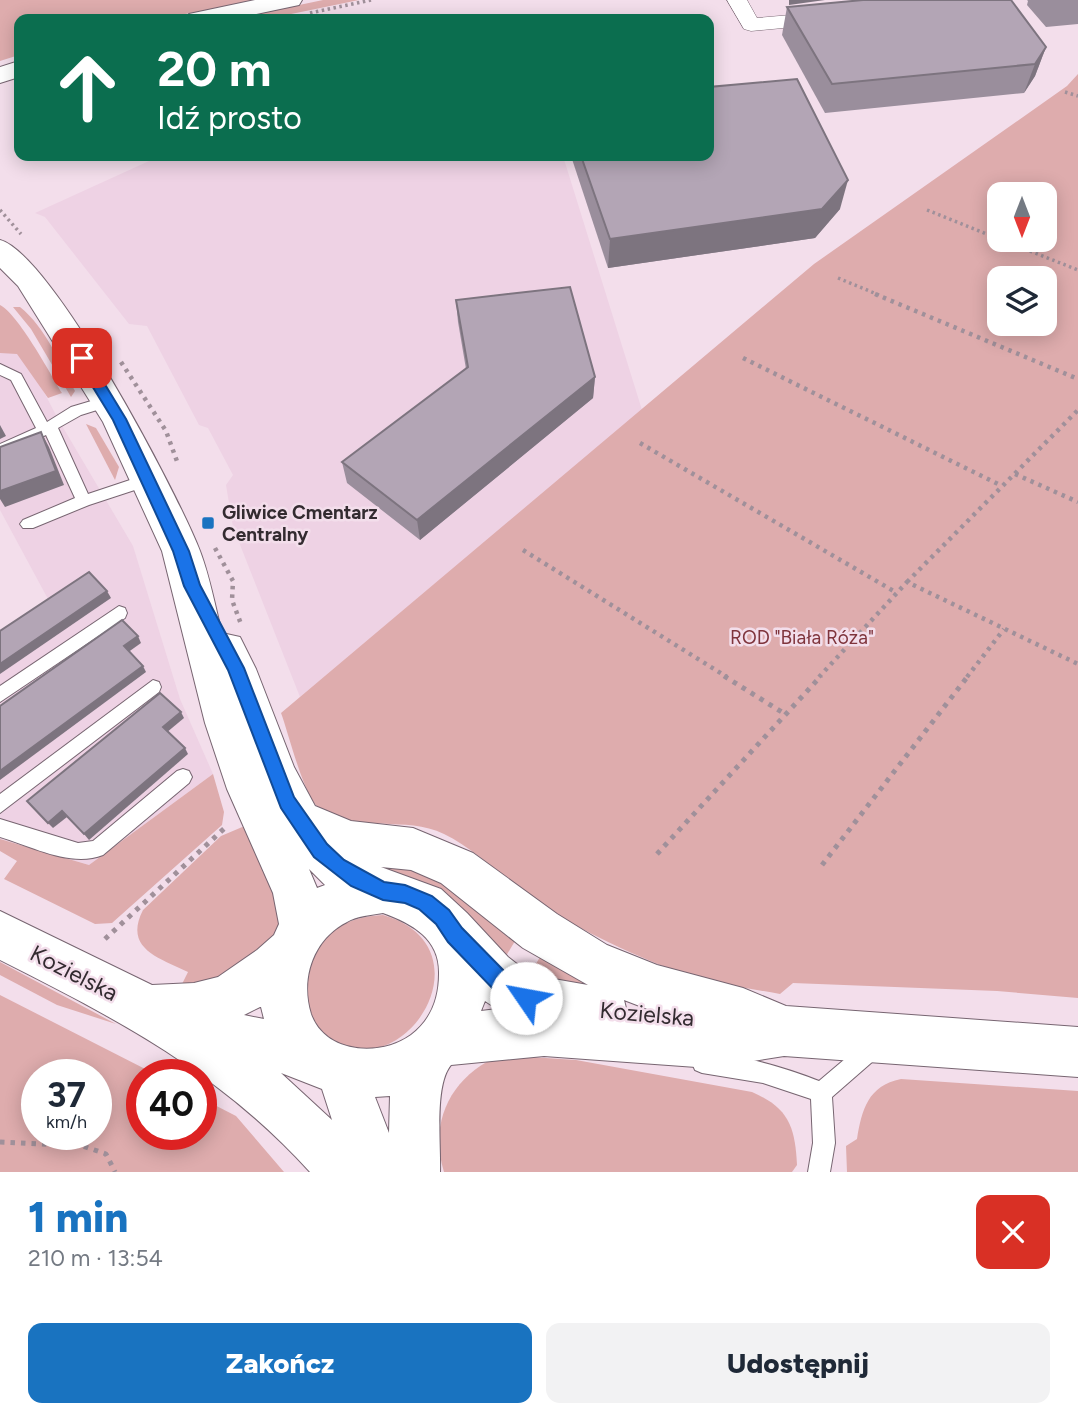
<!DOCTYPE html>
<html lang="pl">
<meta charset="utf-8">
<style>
body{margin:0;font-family:Figtree,sans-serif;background:#f2f2f3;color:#1f2937;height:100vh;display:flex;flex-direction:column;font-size:26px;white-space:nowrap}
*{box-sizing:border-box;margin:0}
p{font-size:23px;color:#747a83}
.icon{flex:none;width:38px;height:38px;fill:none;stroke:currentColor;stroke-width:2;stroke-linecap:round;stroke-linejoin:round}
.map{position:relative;height:1172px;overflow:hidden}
.drawer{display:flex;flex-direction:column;background:#fff;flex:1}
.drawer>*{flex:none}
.banner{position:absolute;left:14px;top:14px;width:700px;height:147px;border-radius:14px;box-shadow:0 4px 18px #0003;background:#0b6e4f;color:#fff;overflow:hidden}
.needle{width:46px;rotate:180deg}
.buttons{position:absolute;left:987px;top:182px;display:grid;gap:14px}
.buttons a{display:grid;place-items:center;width:70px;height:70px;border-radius:14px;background:#fff;box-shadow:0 4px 18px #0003;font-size:35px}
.speed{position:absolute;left:21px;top:1059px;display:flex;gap:14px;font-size:35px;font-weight:700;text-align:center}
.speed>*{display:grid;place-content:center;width:91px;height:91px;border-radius:50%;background:#fff;box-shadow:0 4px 18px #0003;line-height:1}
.speed small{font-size:18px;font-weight:400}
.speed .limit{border:10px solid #d22;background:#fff;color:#111}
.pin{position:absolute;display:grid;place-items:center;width:60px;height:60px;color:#fff;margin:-30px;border-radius:14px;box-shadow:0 4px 10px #0006}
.me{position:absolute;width:77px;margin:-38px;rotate:303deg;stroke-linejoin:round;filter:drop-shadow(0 0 5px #0008)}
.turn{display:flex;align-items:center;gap:24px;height:147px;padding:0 28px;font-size:32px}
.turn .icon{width:91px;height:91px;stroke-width:2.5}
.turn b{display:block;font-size:49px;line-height:60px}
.round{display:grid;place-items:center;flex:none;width:74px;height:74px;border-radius:14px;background:#f2f2f3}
.overview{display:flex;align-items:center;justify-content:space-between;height:119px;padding:0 28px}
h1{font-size:42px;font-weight:800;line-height:52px;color:#1973c0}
.button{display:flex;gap:14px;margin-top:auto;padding:14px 28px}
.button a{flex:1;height:80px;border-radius:14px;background:#1973c0;color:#fff;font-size:28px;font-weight:800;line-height:80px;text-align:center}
.button a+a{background:#f2f2f3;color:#1f2937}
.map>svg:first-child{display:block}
</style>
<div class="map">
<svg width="1078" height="1172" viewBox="0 0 1078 1172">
<rect width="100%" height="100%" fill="#f3deeb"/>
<!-- built -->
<g fill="#eed2e4">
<polygon points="160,156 563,156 642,410 300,697 233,527 226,485 233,475 208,428 199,425 147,326 129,324 45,217 35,213"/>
<polygon points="0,308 58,419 133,546 180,699 213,774 89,865 0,839 0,632 48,599 0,510"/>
</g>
<!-- green -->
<g fill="#deacad" fill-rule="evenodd">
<polygon points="0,0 262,0 158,19 19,19 19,55 0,61"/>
<polygon points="323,0 359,0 267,19 233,19"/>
<path d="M1078,74V998L997,991L793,983L780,994C752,989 724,985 696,977C650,964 588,934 547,909C511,888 483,853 444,834C405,815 359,834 321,810C304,799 289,734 281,713L814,264L1067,86ZM999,194H1045V240H999ZM999,278H1045V324H999Z"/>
<path d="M0,305C18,314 50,373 62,393L48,398L17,354L0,353Z"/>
<path d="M13,307H20C46,328 59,362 75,391L71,397L31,329Z"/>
<polygon points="86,424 96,428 119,467 115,480"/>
<polygon points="213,774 224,812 222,825 112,923 95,924 4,879 17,861 0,851 0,839 89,865"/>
<path d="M247,825C266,860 298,906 272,946C263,959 248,970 237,981L182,984L188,972C160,958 123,949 143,910L221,836Z"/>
<polygon points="386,859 429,872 518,936 500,966 382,872"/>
<path d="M383,915C494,947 403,1094 327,1036C318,1029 309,1018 308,1006C307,996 305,984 305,974C307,935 349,916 383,915Z"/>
<polygon points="543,952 627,994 525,982"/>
<polygon points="0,962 116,1024 57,1005 0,975"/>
<path d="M0,995L155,1074H142V1134H201V1098L236,1116L284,1172H0ZM37,1074H96V1134H37Z"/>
<path d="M501,1055L576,1060L752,1092C789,1108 795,1127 797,1165L792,1172H444C428,1121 452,1075 501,1055Z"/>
<path d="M901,1079L1078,1091V1172H847L846,1146L857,1139C862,1109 868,1086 901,1079Z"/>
</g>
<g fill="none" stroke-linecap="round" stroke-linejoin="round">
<defs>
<g id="service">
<polygon points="0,364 21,374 47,422 71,407 108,396 113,397 115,401 113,405 81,415 58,428 88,494 148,474 155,480 153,484 89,505 33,528 23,528 20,524 23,520 75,498 46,435 0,455 0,444 36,428 11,380 0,375"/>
<polygon points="119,606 125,608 127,613 125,618 0,702 0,686"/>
<polygon points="153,680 159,682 161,687 159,692 0,813 0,794"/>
<path d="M183,769L189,771L192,777L189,783L103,855C71,868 31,846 0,837V819L78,843L93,841L177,771Z"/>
<path d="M872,1039L879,1042L882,1049L879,1056L832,1097L835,1143L830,1172H808L813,1143L811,1099L763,1083L702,1073L695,1070L692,1063L695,1056C719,1046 794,1071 819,1081L865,1042Z"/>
</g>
<polygon id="minor" points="727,0 747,0 757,18 825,12 832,14 835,18 832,22 825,24 751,31 744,29"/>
<path id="tertiary" d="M0,240C52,254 178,494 200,551C210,577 215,606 222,633L240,637L256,669L294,767L315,806L351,821L413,828L473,853L557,914L607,945L657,965L743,988L786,1006L1078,1027V1077L784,1056L710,1068L544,1056L451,1065C434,1085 441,1145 440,1172H310C219,1072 119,1020 0,960V911L152,985L194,983L218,977L257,950L274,935L279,924L273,893L227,789L205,723L162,551L103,422L18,286L0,268ZM381,867L411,870L441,883L523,948L588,985L531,975L508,957L467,913L441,889ZM309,869L325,885L317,888ZM383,913C413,924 440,939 439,974C439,998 431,1020 411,1035C381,1057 325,1054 311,1014C300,979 313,939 347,922C357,916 371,915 383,913ZM624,1000L663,1015L627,1012ZM485,1001L497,1009L481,1011ZM261,1007L264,1019L244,1015L260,1007ZM281,1073L322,1089L332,1120ZM390,1096L389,1133L375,1097Z"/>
<g id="primary">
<polygon points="255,0 302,0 299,5 232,19 186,19 189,14"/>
<polygon points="19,61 19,77 0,83 0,67"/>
</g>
</defs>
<!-- service casing -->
<use href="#service" stroke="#776571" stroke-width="2"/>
<!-- minor casing -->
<use href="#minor" stroke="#776571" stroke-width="1"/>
<!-- tertiary casing -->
<use href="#tertiary" stroke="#776571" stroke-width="2"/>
<!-- primary casing -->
<use href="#primary" stroke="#776571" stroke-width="2"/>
<!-- path-far2 -->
<g stroke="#a0909a" stroke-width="3.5" stroke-dasharray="2.5 3.5" stroke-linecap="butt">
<polyline points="310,13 371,0"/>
<polyline points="1065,92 1078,96"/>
<polyline points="0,210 21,234"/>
<polyline points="927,210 999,239"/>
<polyline points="1002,240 1078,270"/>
<polyline points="838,278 879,295"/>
</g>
<!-- path-far1 -->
<g stroke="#a0909a" stroke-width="4.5" stroke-dasharray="3.5 5" stroke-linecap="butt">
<polyline points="875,294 1078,379"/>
<polyline points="743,358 1002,486"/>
<polyline points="121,362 166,431 178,464"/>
<polyline points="640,443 897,593"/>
<polyline points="1015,474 1078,502"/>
<polyline points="215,548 233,581 232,600 241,624"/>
<polyline points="523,550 727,677"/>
<polyline points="907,582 1078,410"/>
<polyline points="819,677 907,582 1078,664"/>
<polyline points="967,677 1004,629"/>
</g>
<!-- path -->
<g stroke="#a0909a" stroke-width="5" stroke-dasharray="4.5 6" stroke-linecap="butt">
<polyline points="724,676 785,714"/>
<polyline points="657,854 821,676"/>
<polyline points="822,865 968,676"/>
<polyline points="105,939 228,825"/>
<polyline points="0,1142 83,1146 106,1154 115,1172"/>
</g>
<!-- service -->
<use href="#service" fill="#fff" fill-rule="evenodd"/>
<!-- minor -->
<use href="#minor" fill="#fff" fill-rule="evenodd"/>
<!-- tertiary -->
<use href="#tertiary" fill="#fff" fill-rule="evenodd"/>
<!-- primary -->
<use href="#primary" fill="#fff" fill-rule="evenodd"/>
</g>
<!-- wall -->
<g fill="#9a8e9c">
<polygon points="1027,0 1078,0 1078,24 1046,27 1027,5 1028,1"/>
<polygon points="787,7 1046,47 1035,76 1024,93 825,113 782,35"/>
<polygon points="571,156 709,156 840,209 815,238 608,268"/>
<polygon points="456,300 595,377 593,398 420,540 347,483 342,462 466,369 458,322"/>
</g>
<!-- shaded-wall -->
<g fill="#7d747f">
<polygon points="789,0 825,0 789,5"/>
<polygon points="1046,47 1035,76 1024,93 1035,64"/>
<polygon points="848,180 840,209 815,238 608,268 610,239"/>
<polygon points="595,377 593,398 420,540 417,520"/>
<polygon points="0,425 6,436 0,439"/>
<polygon points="41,432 49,447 64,485 5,507 0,499 0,491"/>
<polygon points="107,591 111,598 0,674 0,664"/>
<polygon points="138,636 141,643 127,653 124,646"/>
<polygon points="143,666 146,672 0,780 0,771"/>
<polygon points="181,712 184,718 166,733 163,727"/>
<polygon points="185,748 188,754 89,840 84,834"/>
<polygon points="62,811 67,817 53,828 48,823"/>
</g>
<!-- building -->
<g fill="#b3a5b5" stroke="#7d747f" stroke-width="2">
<polygon points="863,0 1011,0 1046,47 1035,64 832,84 787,7"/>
<polygon points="797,79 848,180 822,209 610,239 581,156 709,156 709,87"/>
<polygon points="570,287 595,377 417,520 342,462 468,367 456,300"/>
<polygon points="41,432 56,471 0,491 0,447"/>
<polygon points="89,572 107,591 0,664 0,631"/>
<polygon points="122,620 138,636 124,646 143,666 0,771 0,706"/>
<polygon points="160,693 181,712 163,727 185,748 84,834 62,811 48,823 27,801"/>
</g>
<!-- route -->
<polygon fill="#1a73e8" stroke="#114b97" stroke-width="2" points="82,353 87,355 126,419 189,551 200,585 244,668 294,797 327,844 344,860 384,882 405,885 432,896 449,910 462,928 512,979 533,991 536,998 533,1005 526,1008 497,993 448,942 436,924 419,909 405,903 383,900 351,886 314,857 281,808 228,670 184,586 173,551 113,420 75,358"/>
<!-- markers -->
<rect fill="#1973c0" stroke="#f3deeb" stroke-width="2.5" x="201" y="516" width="14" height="14" rx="3.5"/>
<g text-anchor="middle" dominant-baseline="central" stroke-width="5" stroke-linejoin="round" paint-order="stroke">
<!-- poi labels -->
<g font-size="19" font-weight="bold" fill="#332b30" stroke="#f3deeb" text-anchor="start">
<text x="222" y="512">Gliwice Cmentarz<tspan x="222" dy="22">Centralny</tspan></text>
</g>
<!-- park labels -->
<g font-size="19" fill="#7f343c" stroke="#f3deeb">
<text x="802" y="637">ROD "Biała Róża"</text>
</g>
<!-- near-street labels -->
<g font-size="23" fill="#332b30" stroke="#f3deeb">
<text transform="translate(74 973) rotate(27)">Kozielska</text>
<text transform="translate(647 1014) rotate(5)">Kozielska</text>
</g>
</g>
</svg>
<div class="buttons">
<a><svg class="needle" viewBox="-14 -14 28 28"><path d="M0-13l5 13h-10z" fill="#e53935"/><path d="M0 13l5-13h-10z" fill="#747a83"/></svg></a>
<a><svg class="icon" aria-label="layers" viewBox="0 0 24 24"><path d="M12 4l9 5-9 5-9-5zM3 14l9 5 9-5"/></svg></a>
</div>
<div class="speed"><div>37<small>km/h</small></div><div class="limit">40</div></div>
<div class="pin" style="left:82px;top:358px;background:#d93025"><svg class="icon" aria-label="arrive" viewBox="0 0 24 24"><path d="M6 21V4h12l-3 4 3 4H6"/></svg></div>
<svg class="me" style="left:526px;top:998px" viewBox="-20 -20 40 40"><circle r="19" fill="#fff"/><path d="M0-13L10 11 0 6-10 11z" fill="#1a73e8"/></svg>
<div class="banner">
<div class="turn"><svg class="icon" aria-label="ahead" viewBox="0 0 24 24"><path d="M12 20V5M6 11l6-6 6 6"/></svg><div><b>20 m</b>Idź prosto</div></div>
</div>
</div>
<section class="drawer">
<div class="overview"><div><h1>1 min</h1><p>210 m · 13:54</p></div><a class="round" style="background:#d93025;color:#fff"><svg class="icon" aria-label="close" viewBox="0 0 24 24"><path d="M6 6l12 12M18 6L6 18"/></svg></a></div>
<div class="button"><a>Zakończ</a><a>Udostępnij</a></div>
</section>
